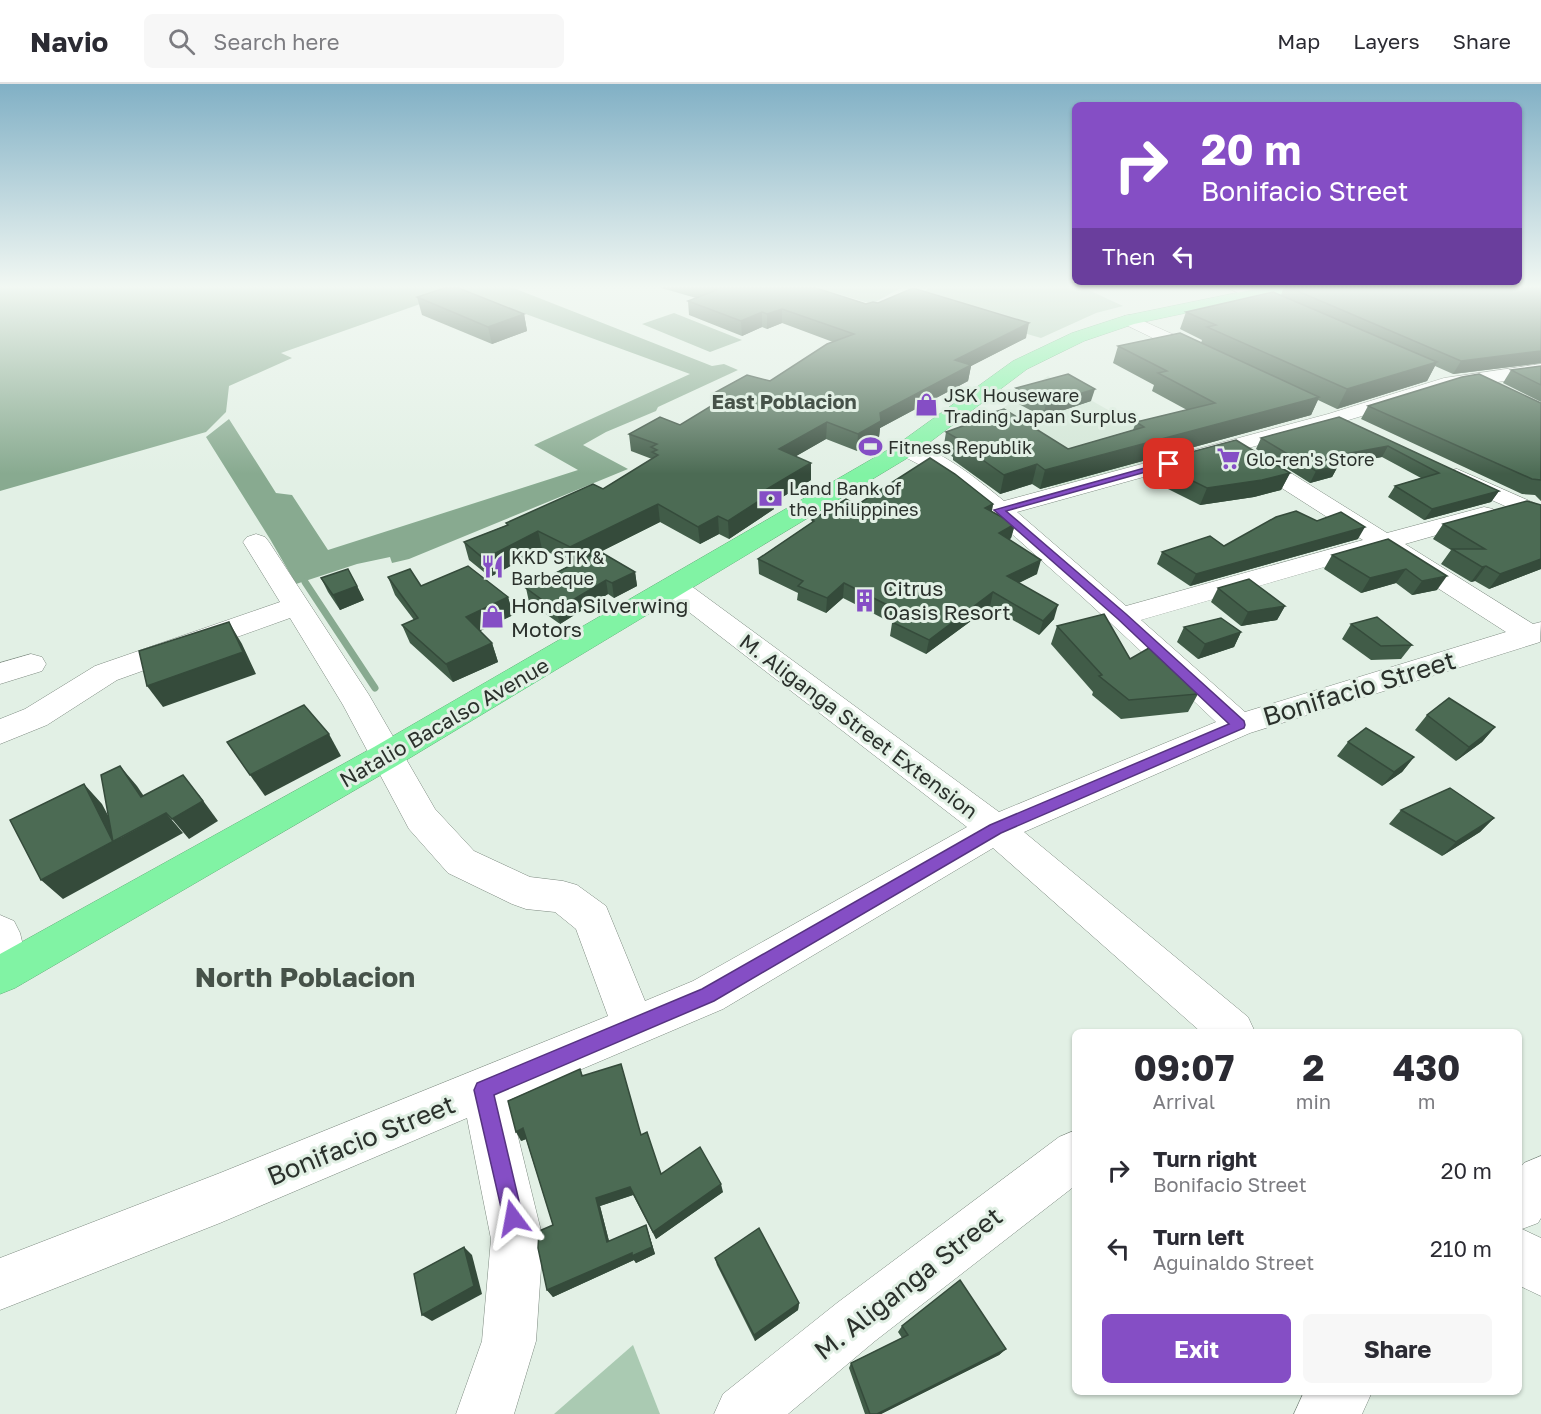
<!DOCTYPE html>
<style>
body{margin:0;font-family:"Golos Text",sans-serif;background:#f7f7f7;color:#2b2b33;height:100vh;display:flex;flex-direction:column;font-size:22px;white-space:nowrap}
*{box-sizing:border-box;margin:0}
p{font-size:20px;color:#7c7c81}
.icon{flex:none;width:33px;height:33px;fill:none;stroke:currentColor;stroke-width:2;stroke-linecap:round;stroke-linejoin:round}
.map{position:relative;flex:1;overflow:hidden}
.details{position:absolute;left:1072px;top:945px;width:450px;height:366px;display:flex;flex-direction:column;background:#fff;border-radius:9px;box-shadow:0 2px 4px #0004}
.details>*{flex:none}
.banner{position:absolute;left:1072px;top:18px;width:450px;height:183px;border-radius:9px;box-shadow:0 2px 4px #0004;background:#854ec5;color:#fff;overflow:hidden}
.pin{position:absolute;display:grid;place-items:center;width:51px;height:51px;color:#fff;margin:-26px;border-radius:12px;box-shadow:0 3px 9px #0006}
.me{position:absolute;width:66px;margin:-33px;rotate:347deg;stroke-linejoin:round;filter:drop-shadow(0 0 4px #0008)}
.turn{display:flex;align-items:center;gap:21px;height:126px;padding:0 30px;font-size:27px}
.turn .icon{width:78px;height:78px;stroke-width:2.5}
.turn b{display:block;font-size:42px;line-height:51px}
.then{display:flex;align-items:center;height:57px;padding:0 30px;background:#0003;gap:12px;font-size:22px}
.eta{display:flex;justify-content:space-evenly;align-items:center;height:102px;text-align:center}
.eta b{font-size:36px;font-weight:700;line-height:42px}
.primary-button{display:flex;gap:12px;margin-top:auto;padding:12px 30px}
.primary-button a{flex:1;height:69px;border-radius:9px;background:#854ec5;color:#fff;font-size:24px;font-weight:700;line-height:69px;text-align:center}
.primary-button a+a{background:#f7f7f7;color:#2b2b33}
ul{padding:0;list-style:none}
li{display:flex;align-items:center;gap:18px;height:78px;padding:0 30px}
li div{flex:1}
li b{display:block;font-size:22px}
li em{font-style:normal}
header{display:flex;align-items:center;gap:36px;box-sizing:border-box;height:84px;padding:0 30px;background:#fff;border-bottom:2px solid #e1e1e2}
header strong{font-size:28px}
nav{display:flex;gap:33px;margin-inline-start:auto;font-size:21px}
.search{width:420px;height:54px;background:#f7f7f7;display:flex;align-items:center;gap:15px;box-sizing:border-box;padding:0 21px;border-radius:9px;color:#7c7c81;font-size:22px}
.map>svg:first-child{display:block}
</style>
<header>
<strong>Navio</strong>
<div class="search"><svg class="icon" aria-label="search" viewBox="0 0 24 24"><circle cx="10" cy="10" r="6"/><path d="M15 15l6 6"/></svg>Search here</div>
<nav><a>Map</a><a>Layers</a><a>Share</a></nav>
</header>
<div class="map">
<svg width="1541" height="1330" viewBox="0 0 1541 1330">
<rect width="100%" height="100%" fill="#e2f0e5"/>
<!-- built -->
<polygon fill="#d2e6d6" points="1048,292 1188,371 1064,408 969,348"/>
<!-- green -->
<g fill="#aacab2">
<polygon points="815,203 902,203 872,220"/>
<polygon points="931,203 1082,203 1123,222 1096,229 1041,254 910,216"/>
<polygon points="633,1261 660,1330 554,1330"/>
</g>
<!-- water -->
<g fill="#88aa90">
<polygon points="0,203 511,203 712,282 724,280 738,286 658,323 656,327 606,348 583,361 628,385 409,475 392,479 390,473 357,480 296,500 270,455 206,353 229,335 276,409 292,411 328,466 578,386 534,361 690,290 460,206 281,269 292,274 229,302 226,328 206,348 0,407"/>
<polygon points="674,229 742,256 710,268 642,240"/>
</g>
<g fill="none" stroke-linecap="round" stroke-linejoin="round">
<!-- stream -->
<polyline stroke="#88aa90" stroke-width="7" points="305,498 375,604"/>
<defs>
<g id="minor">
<polygon points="1226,203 1249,203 1291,221 1293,225 1285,230 1279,229"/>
<polygon points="1130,231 1212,268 1214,272 1212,276 1198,276 1124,240 1121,236 1124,232"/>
<path d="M1541,280V292L1454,304L1342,338L1017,428L1126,522L1363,456L1241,378L1238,373L1241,368L1249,366L1257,368L1387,449L1484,423L1493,425L1496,430L1493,435L1405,460L1533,540L1541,538L1540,558L1250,649L1024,748L1248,933L1255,948H1201L993,764L723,925L509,1016L543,1155L536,1257L514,1330H456L482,1257L491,1155L467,1034L220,1139L0,1226V1174L220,1089L608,932L576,845L555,828L526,825L512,820L448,789L409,745L343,621L290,534L117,596L47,641L0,660V635L25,625L95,582L280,518L243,458L247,453L256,450L265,453L269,458L369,611L435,725L474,767L530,793L563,797L577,801L606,822L645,917L693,897L967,743L663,508L659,502L663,496L673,494L683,496L999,728L1216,638C1158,583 1100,528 1041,476C996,436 954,395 898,370L895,365L898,360C927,353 982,399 1004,417L1328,330L1444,294ZM1380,467L1506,548L1245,628L1141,536Z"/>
<polygon points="1457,385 1541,422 1541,438 1449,397 1446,392 1449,387"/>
<polygon points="31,570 42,573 46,580 42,587 0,600 0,579"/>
<polygon points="0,831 14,837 20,849 29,886 23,899 8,905 0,902"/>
<polygon points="1076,1046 1076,1101 875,1257 788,1330 714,1330 723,1310 837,1219 1059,1053"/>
<polygon points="1541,1072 1541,1134 1538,1139 1522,1145 1541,1154 1541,1212 1520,1202 1520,1084 1524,1079"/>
<polygon points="1304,1308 1372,1308 1362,1330 1294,1330"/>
</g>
<polygon id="highway" points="1265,203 1317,203 1309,208 1251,215 1134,240 1084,257 1027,285 914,370 398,681 15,904 0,910 0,870 374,663 898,360 1013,277 1072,249 1124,232"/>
</defs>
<!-- minor casing -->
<use href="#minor" stroke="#7d8a80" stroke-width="1"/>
<!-- highway casing -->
<use href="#highway" stroke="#63af7a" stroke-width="1"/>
<!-- minor -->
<use href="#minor" fill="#fff" fill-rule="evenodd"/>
<!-- highway -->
<use href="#highway" fill="#81f3a4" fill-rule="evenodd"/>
</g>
<!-- wall -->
<g fill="#415c48">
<polygon points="658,203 813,203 866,220 1026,254 971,282 968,297 880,344 879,353 857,367 826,355 796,372 811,396 774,418 774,425 729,455 719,450 700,460 660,438 600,468 635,488 637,502 614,514 608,510 560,540 529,518 526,504 572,480 542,465 490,493 469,476 464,458 507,441 506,439 603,405 652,375 631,367 629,350 680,341 715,320 714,309 770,297 833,258 782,239 767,245 762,243 742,252 689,231 688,217 696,214"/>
<polygon points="1284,203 1541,203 1541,279 1453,290 1435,282 1427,297 1337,325 1318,316 1311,331 1040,405 1032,400 1000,410 953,376 953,373 943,367 946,348 967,340 968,336 1068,365 1133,346 1136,338 1187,326 1152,307 1154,301 1113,279 1118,262 1201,259 1202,256 1180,245 1186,228 1281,211"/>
<polygon points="417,213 524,230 527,247 492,260 422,231"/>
<polygon points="1541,282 1541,318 1503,299 1511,286"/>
<polygon points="1016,304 1091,317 1043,333 1013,317"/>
<polygon points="1541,319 1541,417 1535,411 1522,410 1361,335 1368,322"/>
<polygon points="1339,333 1499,407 1491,418 1424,436 1388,413 1395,402 1421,394 1382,373 1337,381 1338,382 1332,393 1310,399 1256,365 1261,354"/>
<polygon points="1154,378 1290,389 1281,406 1254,413 1200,421 1148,395"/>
<polygon points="993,420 992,427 1015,440 1011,454 1009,456 1037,490 1019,499 1054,535 1039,551 990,523 926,570 890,552 892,539 843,514 826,529 797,516 798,509 759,490 758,475 812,439 812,436 857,421"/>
<polygon points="1541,421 1541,485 1489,505 1475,497 1471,498 1441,480 1451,466 1433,455 1443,440"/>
<polygon points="1317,437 1358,455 1190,502 1157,480 1162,468 1224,462"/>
<polygon points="1388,455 1437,506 1412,511 1396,499 1361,509 1324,485 1332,471"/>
<polygon points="388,493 421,502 508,513 513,531 480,547 492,559 498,578 453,598 410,559 402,541 414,536 395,511"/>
<polygon points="321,494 357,502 364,516 340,526 328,508"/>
<polygon points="1218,504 1285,522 1277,536 1241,542 1211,518"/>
<polygon points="1351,540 1412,561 1401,575 1371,576 1342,555"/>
<polygon points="1057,542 1130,575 1198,610 1188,628 1121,635 1092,611 1093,608 1051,560"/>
<polygon points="1184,543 1241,548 1234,563 1198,575 1177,558"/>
<polygon points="1427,631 1495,643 1482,658 1456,677 1415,646"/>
<polygon points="1348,658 1414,673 1402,688 1382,702 1337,672"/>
<polygon points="1401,726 1494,734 1480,748 1442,772 1389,740"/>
<polygon points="621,980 641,1051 661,1090 723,1108 656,1155 633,1111 600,1122 609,1157 646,1141 655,1170 636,1179 634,1176 553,1213 547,1206 553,1141 526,1055 521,1057 580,985 583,992"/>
<polygon points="715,1174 799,1219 798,1226 755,1257 717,1181"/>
<polygon points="902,1242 1006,1265 999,1271 881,1330 865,1330 849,1284 851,1279 902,1254 898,1248"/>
</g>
<!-- shaded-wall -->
<g fill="#354b3b">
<polygon points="782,225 782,239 767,245 767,230"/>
<polygon points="762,228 762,243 742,252 741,237"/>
<polygon points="524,230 527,247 492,260 488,243"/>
<polygon points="1029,239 1026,254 971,282 968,297 880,344 879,353 857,367 858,350 880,329 955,276"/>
<polygon points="1541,267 1541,279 1453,290 1461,277"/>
<polygon points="1437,278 1427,297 1337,325 1347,305"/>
<polygon points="1095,305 1091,317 1043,333 1046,320"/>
<polygon points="1319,313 1311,331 1040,405 1045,386"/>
<polygon points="827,338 826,355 779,382 779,365"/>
<polygon points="1388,362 1382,373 1317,385 1323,374"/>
<polygon points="811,379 811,396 774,418 774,425 729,455 728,437 767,405"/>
<polygon points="1037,380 1032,400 1000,410 1004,391"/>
<polygon points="1338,382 1332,393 1310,399 1316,387"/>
<polygon points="1290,389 1281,406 1254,413 1200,421 1207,404"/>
<polygon points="1499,407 1491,418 1424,436 1432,425"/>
<polygon points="658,420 660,438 574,481 570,463"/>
<polygon points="993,420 990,434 985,424"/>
<polygon points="718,432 719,450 700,460 698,443"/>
<polygon points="1015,440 1011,454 995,464 999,449"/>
<polygon points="1365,443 1358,455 1190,502 1196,490"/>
<polygon points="538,447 542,465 490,493 484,475"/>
<polygon points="1541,475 1541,485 1489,505 1500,490"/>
<polygon points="1041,476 1037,490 1003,506 1007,492"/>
<polygon points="1486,482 1475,497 1471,498 1482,483"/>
<polygon points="1406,485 1396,499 1361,509 1370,494"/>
<polygon points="635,488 637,502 614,514 612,499"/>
<polygon points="1447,492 1437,506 1412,511 1422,497"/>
<polygon points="606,496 608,510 560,540 556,526"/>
<polygon points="844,499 843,514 826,529 827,514"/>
<polygon points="357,502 364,516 340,526 333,511"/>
<polygon points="993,508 990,523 926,570 929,556"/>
<polygon points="508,513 513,531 472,551 466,533"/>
<polygon points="1058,521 1054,535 1039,551 1043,537"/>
<polygon points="1285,522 1277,536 1241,542 1248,528"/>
<polygon points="229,538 242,560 256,590 163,623 147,602"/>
<polygon points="1241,548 1234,563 1198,575 1205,560"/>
<polygon points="492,559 498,578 453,598 446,580"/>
<polygon points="1495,643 1482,658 1456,677 1469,663"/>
<polygon points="329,650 341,672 265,712 250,691"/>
<polygon points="1414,673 1402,688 1382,702 1394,688"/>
<polygon points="120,682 137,702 158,733 141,713"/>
<polygon points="84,700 102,720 120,754 166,729 183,749 63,815 41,796"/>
<polygon points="199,711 218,737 189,755 172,735"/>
<polygon points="1494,734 1480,748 1442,772 1456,758"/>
<polygon points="523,1044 529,1054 521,1057 516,1048"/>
<polygon points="721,1100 723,1108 656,1155 653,1148"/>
<polygon points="630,1103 633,1111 600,1122 611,1165 607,1158 596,1114"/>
<polygon points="646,1141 655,1170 636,1179 634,1176 553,1213 547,1206"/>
<polygon points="464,1163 472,1171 482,1210 432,1237 422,1231"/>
<polygon points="799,1219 798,1226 755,1257 754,1251"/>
<polygon points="1006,1265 999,1271 881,1330 877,1330"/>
</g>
<!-- building -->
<g fill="#4c6b54" stroke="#354b3b" stroke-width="1.5">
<polygon points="448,203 456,203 524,230 488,243 417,213"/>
<polygon points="708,203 813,203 866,220 873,218 878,219 913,204 1029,239 955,276 971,281 880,329 881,337 858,350 827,338 779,365 811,379 767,405 774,407 728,437 718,432 698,443 658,420 570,463 538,447 484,475 464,458 508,441 506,439 593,400 603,405 658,371 652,368 657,366 651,363 657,360 629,350 660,333 680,341 726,313 714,309 747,291 770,297 827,260 854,250 782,225 767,230 762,228 741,237 688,217 717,206"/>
<polygon points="1288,203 1540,203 1541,204 1541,267 1461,277"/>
<polygon points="1273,208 1437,278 1347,305 1207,243 1216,241 1186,228"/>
<polygon points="1180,249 1319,313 1045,386 1037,380 1004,391 956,357 960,356 946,348 974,338 968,336 1004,325 1068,365 1144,343 1136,338 1215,319 1158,289 1167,287 1118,262"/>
<polygon points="1541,282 1541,301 1511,286"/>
<polygon points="1068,290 1095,305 1046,320 1016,304"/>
<polygon points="1479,290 1541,319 1541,396 1532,395 1368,322 1462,293"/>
<polygon points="1339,333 1499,407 1432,425 1395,402 1439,389 1388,362 1323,374 1338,382 1316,387 1261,354"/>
<polygon points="1236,356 1290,389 1262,396 1207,404 1154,378"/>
<polygon points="930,374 955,390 993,420 985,424 1015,440 999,449 1041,476 1007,492 1058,521 1043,537 993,508 929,556 892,538 903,529 844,499 827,514 798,502 803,497 758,475 814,437 812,436 846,415 857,421"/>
<polygon points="1527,417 1541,421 1541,475 1500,490 1486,482 1482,483 1452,465 1485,465 1443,440"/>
<polygon points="1296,427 1317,437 1341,428 1365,443 1196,490 1162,468 1210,452 1224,462 1276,433"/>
<polygon points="1388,455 1447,492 1422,497 1406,485 1370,494 1332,471"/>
<polygon points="599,467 635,488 612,499 606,496 556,526 526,504"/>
<polygon points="468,482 508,513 466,533 492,559 446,580 402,541 418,534 388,493 410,485 421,502"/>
<polygon points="348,485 357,502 333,511 321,494"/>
<polygon points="1249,495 1285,522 1248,528 1218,504"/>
<polygon points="1104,530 1130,575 1149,564 1198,610 1129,616 1099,592 1102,591 1057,542"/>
<polygon points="1377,533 1412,561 1381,562 1351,540"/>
<polygon points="1221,534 1241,548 1205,560 1184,543"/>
<polygon points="229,538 243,568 147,602 139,567"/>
<polygon points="1449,614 1495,643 1469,663 1427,631"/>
<polygon points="304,621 329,650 250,691 227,658"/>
<polygon points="1366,644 1414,673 1394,688 1348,658"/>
<polygon points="120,682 141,713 183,691 203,717 172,735 166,729 41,796 10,736 84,700 113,758 101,691"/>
<polygon points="1450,704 1494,734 1456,758 1401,726"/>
<polygon points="621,980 641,1051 647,1048 661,1090 700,1063 721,1100 653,1148 630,1103 596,1114 607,1158 646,1141 652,1163 632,1172 632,1169 547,1206 538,1164 539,1147 553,1141 523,1044 516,1048 508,1017 580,985 582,992"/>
<polygon points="759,1144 799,1219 754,1251 715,1174"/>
<polygon points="464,1163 474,1202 422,1231 414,1190"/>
<polygon points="960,1196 1006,1265 877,1330 870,1330 851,1279 908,1251 902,1242"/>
</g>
<!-- sky -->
<linearGradient id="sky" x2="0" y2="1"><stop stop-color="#81b0c5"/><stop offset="0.52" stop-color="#f2f8f3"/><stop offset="1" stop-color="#f2f8f3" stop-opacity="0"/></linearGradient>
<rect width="1541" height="390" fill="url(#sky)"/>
<!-- route -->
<polygon fill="#854ec5" stroke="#563380" stroke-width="1.5" points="1166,378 1174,380 1006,427 1126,530 1244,637 1245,641 1244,644 1001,749 714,917 494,1011 523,1134 520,1141 513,1144 505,1141 474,1006 477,999 702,905 990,741 1229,640 1118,535 994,426"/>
<!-- icons -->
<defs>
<symbol id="shop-bare" viewBox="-9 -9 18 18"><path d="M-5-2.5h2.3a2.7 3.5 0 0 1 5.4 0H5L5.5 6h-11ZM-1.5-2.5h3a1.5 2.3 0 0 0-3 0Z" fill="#854ec5" stroke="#e2f0e5" stroke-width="2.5" paint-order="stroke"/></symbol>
<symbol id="stadium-bare" viewBox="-9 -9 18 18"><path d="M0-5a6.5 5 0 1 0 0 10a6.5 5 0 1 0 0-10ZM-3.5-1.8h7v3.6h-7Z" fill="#854ec5" stroke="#e2f0e5" stroke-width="2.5" paint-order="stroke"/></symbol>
<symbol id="supermarket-bare" viewBox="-9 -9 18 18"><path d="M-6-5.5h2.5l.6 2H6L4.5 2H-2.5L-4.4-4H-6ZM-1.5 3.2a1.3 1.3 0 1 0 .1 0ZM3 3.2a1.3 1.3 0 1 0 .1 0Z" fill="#854ec5" stroke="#e2f0e5" stroke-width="2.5" paint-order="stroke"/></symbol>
<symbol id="bank-bare" viewBox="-9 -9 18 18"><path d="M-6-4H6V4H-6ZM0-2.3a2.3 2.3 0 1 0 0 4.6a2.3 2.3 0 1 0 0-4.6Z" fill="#854ec5" stroke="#e2f0e5" stroke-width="2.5" paint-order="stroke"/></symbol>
<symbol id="restaurant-bare" viewBox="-9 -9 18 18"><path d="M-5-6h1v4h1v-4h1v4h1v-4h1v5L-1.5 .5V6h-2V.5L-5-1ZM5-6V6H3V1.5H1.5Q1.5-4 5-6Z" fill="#854ec5" stroke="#e2f0e5" stroke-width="2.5" paint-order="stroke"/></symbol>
<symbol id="building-bare" viewBox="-9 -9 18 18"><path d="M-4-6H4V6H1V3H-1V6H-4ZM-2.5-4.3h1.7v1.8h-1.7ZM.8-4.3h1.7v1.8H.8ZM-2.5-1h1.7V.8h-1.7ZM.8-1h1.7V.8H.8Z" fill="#854ec5" stroke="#e2f0e5" stroke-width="2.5" paint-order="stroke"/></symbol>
</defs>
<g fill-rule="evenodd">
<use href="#shop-bare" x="910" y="304" width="33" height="33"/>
<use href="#stadium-bare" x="854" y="346" width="33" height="33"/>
<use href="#supermarket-bare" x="1212" y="358" width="33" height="33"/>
<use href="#bank-bare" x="754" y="398" width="33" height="33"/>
<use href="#restaurant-bare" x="476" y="466" width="33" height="33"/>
<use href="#building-bare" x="848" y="500" width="33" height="33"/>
<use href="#shop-bare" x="476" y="516" width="33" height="33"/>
</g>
<g text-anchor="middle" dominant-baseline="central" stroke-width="6" stroke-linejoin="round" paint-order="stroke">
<!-- far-poi labels -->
<g font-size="18" fill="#2b312c" stroke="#e2f0e5" text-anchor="start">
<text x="944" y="311">JSK Houseware<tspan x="944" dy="21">Trading Japan Surplus</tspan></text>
<text x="888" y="363">Fitness Republik</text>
<text x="1246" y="375">Glo-ren's Store</text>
<text x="789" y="404">Land Bank of<tspan x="789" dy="21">the Philippines</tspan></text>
<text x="511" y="473">KKD STK &amp;<tspan x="511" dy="21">Barbeque</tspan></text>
</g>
<!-- far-quarter labels -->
<g font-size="20" font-weight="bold" fill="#465249" stroke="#e2f0e5">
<text x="784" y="317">East Poblacion</text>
</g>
<!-- poi labels -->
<g font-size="21" fill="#2b312c" stroke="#e2f0e5" text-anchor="start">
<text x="883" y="504">Citrus<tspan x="883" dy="24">Oasis Resort</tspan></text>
<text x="511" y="521">Honda Silverwing<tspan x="511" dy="24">Motors</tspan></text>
</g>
<!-- street labels -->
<g font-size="21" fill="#2b312c" stroke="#e2f0e5">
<text transform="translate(444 638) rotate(-30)">Natalio Bacalso Avenue</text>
<text transform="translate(859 642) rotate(37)">M. Aliganga Street Extension</text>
</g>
<!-- near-street labels -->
<g font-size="26" fill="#2b312c" stroke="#e2f0e5">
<text transform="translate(1359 604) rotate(-17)">Bonifacio Street</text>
<text transform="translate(361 1056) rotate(-22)">Bonifacio Street</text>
<text transform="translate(908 1199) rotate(-38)">M. Aliganga Street</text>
</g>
<!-- near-quarter labels -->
<g font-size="28" font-weight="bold" fill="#465249" stroke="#e2f0e5">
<text x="305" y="892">North Poblacion</text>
</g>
</g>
</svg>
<div class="pin" style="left:1169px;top:380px;background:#d93025"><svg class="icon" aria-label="arrive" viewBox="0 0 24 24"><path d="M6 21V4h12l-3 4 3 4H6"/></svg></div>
<svg class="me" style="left:513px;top:1134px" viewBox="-20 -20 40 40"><path d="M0-17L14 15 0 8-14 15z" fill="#854ec5" stroke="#fff" stroke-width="4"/></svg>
<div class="banner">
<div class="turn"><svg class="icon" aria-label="right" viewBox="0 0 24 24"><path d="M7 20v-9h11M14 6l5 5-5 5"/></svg><div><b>20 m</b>Bonifacio Street</div></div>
<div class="then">Then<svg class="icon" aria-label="left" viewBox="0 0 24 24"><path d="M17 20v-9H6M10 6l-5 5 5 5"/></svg></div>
</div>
<section class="details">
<div class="eta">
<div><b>09:07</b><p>Arrival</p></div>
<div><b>2</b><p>min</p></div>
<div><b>430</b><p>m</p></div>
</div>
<ul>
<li><svg class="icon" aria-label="right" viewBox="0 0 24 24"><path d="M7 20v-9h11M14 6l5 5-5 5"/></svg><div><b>Turn right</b><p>Bonifacio Street</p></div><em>20 m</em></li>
<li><svg class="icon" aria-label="left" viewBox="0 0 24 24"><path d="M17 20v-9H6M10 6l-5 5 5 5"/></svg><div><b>Turn left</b><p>Aguinaldo Street</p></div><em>210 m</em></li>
</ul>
<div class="primary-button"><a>Exit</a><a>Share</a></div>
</section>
</div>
